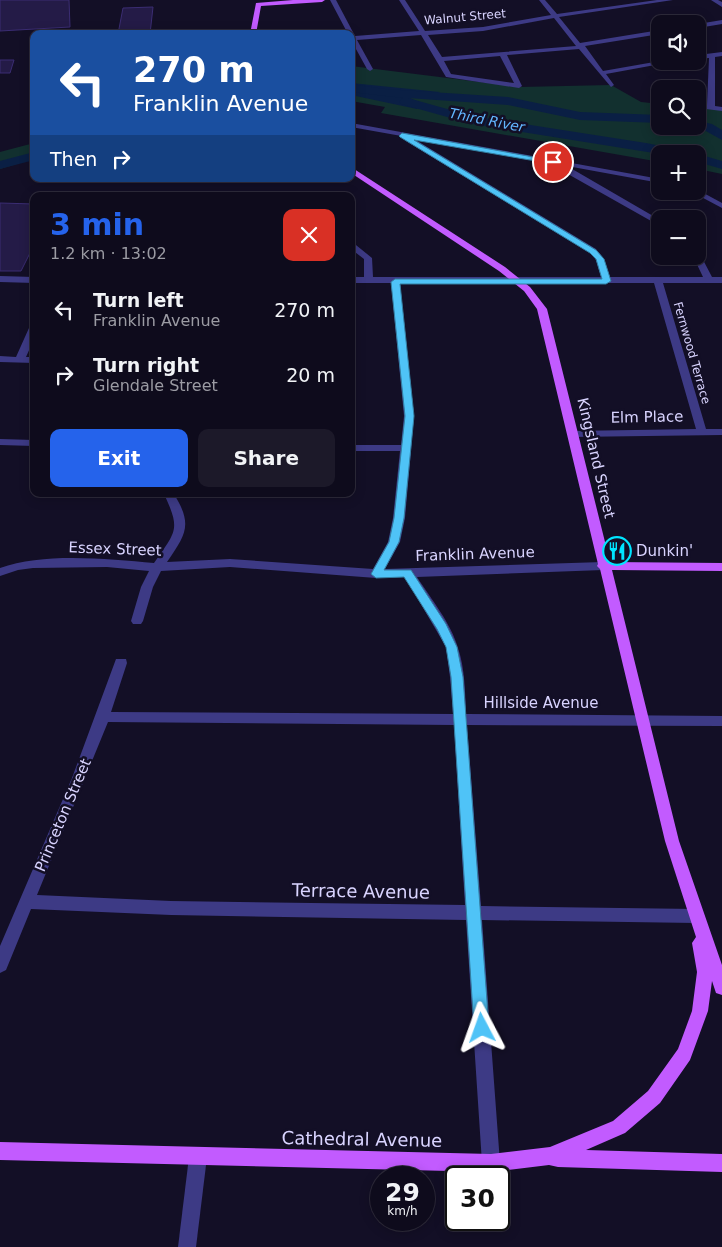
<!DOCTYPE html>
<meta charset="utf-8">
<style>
body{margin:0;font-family:"DejaVu Sans",sans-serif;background:#1c1929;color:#f1f3f6;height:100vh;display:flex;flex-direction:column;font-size:19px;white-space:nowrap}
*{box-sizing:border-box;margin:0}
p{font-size:16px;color:#9b9ba3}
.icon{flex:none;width:28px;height:28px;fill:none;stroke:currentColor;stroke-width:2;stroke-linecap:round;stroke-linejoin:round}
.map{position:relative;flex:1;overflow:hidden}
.panel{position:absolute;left:30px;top:192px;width:325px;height:305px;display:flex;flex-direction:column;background:#0e0b1c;border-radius:10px;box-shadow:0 2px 12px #0003,0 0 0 1px #2e2b3b}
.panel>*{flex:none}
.banner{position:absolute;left:30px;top:30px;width:325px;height:152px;border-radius:10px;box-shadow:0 2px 12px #0003,0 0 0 1px #2e2b3b;background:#1a4fa0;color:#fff;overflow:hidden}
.tools{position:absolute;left:651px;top:15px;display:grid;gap:10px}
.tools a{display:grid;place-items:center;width:55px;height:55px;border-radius:10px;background:#0e0b1c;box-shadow:0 2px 12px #0003,0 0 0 1px #2e2b3b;font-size:25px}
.speed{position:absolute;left:370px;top:1166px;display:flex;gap:10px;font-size:25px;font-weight:700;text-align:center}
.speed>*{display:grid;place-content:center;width:65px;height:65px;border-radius:50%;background:#0e0b1c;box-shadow:0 2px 12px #0003,0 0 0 1px #2e2b3b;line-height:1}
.speed small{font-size:12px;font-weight:400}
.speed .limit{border:2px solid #111;border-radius:8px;background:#fff;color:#111}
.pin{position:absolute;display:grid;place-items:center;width:42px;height:42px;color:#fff;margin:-21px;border:2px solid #fff;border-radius:50%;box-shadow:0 1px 5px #0007}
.me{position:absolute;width:55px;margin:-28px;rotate:356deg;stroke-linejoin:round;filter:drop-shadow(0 0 4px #0008)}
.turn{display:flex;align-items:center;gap:18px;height:105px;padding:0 20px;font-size:22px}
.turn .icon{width:65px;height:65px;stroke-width:2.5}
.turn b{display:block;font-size:35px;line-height:42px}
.then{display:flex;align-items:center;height:48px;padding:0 20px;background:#0003;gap:10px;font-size:19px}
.round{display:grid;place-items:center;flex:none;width:52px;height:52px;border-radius:10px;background:#1c1929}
.summary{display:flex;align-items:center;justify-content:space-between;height:85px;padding:0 20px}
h1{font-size:30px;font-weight:800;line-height:38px;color:#2563eb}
.cta{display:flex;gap:10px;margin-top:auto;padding:10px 20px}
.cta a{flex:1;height:58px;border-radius:10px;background:#2563eb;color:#fff;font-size:20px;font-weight:800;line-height:58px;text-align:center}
.cta a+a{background:#1c1929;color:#f1f3f6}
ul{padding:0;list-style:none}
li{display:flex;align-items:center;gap:15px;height:65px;padding:0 20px}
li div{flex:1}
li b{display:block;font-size:19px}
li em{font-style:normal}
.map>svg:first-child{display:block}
</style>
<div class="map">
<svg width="722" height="1247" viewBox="0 0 722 1247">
<rect width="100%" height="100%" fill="#130f26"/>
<!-- green -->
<g fill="#12302f">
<polygon points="351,66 520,87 611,85 641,102 660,104 660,126 698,126 698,106 722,109 722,174 698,169 698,154 660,154 660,162 381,113 385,107 351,101"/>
<polygon points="34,143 34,159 0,169 0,152"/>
</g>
<!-- water -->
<polygon fill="#0a1f44" points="351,83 440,92 429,97 408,97 423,104 417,109 351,95"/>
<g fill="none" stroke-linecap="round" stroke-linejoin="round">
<!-- river -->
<g fill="#0a1f44" fill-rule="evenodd">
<polygon points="351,84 385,89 508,97 580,112 660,115 660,123 580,120 508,105 408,98 472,116 646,143 685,151 686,154 660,154 472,124 401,104 399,101 403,98 351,92"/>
<polygon points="698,121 712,124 722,130 722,140 704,130 694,128 693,126 698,126"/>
<polygon points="34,152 34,160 0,169 0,161"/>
<polygon points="698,154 722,161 722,169 698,162"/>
</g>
</g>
<!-- building -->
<g fill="#241b47" stroke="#3b2d73">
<polygon points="0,0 69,0 70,27 0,31"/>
<polygon points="153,7 150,34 118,34 123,8"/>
<polygon points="0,60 14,60 10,73 0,73"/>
<polygon points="0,203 34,204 34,245 21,271 0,271"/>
</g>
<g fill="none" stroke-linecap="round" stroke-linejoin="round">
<!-- minor -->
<g fill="#3d3a85" fill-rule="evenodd">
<path d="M330,0H336L355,36L419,31L399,0H405L425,31L483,27L551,15L539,0H545L557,14L657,0H673L559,17L580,43L660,30V34L585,46L603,71L660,61H677L606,74L614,85L611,87L579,49L507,55L522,86L519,88L446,77L421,35L357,40L373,69L370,71L367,69L351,40V34H348ZM554,18L576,46L442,57L428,35L483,31ZM500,56L514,83L451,74L444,61Z"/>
<polygon points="711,0 718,0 722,2 722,7"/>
<polygon points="722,20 722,24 698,28 698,24"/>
<polygon points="722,52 722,56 715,57 715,106 722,107 722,111 698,108 698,104 707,105 709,58 698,59 698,55"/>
<path d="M351,123L660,179V183L567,166L660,220V226L559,169L560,165L414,139L596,249L604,259L610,277H703L693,256H698V254L701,256L712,277H722V283H663L706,429H722V435L572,437L567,434L572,431L696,429L654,283H400L414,416L405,518L400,542L385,569L603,562L609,566L603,570L417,577C431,599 451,623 458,648C465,669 465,692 466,714L722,716V726L467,725L481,906L696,909L701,911L704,916L701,921L696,923L482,920L500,1163L497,1169L491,1172L485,1169L482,1163L466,920L171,915L31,909L6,970L0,973V946L72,778L116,659H126L127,663L111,712L453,714L450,677L446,647L405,577L376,578L230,567L161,571L153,587L143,621L141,624H133L131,621L141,587L149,571L107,567L33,568L18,570L0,576V568C44,552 108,559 154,563C176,531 181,530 164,494H174C193,525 186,534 167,562L230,559L373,569L388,542L393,518L400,451H351V445H401L404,416L391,283H351V277H364V259L351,249V241L372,258L373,277H601L596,260L590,253L406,141L407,137L351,127ZM108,722L454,725L465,905L171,901L37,895Z"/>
<polygon points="698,190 722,203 722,208 690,191 698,191"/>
<polygon points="0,276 34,277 34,283 0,282"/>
<polygon points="34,325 34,339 26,357 34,357 34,363 0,362 0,356 16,357 29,328"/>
<polygon points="0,439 34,440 34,446 0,445"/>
<polygon points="198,1148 204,1151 207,1157 196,1247 178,1247 189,1157 192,1151"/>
</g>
<!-- major -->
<g fill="#c25bff" fill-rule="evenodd">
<polygon points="293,0 325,0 322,2 261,6 256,34 250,34 256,3"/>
<polygon points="351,167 505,267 530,287 547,309 610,562 722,563 722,571 612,570 679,841 722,965 722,995 716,993 712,981 708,1011 690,1060 660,1103 625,1133 586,1150 722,1154 722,1172 558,1167 549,1165 491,1172 0,1160 0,1142 491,1154 550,1147 613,1121 648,1091 678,1049 692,1011 697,972 692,943 696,937 665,841 600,569 597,566 598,564 537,309 524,291 499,271 351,173"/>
</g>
</g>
<!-- route -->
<polygon fill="#4fc3f7" stroke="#337fa1" points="402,133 555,161 556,162 553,164 414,140 596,250 604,259 611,281 606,284 400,284 414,416 404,518 399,542 384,570 411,570 446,624 457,647 463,677 489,1028 487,1034 482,1036 476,1034 474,1028 451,677 446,647 437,629 404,577 376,578 371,574 389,542 394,518 405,416 391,282 395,279 602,279 596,259 590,253 400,137 399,136"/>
<!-- icons -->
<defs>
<symbol id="restaurant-ring" viewBox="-11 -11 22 22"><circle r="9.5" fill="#130f26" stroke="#00e5ff" stroke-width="1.5"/><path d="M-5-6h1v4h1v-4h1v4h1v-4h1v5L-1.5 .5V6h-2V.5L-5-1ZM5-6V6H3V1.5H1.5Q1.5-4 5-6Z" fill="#00e5ff"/></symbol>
</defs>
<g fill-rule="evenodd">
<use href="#restaurant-ring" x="601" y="535" width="32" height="32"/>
</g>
<g text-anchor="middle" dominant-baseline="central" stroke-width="5" stroke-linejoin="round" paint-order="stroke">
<!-- far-street labels -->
<g font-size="12" fill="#d9d4ff" stroke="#130f26">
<text transform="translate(465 17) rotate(-5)">Walnut Street</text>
<text transform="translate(692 353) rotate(74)">Fernwood Terrace</text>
</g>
<!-- far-water labels -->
<g font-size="14" font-style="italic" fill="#62b6ff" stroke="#130f26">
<text transform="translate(487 120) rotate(11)">Third River</text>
</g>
<!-- street labels -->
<g font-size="15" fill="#d9d4ff" stroke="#130f26">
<text transform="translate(647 417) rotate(-1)">Elm Place</text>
<text transform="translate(596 458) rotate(77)">Kingsland Street</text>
<text transform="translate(115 549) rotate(2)">Essex Street</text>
<text transform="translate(475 554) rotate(-2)">Franklin Avenue</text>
<text x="541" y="703">Hillside Avenue</text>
<text transform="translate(63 815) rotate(-67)">Princeton Street</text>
</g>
<!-- poi labels -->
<g font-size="15" fill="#d9d4ff" stroke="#130f26" text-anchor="start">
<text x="636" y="551">Dunkin'</text>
</g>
<!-- near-street labels -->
<g font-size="18" fill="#d9d4ff" stroke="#130f26">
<text transform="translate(361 891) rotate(1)">Terrace Avenue</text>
<text transform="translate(362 1139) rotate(1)">Cathedral Avenue</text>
</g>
</g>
</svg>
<div class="tools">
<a><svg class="icon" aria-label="sound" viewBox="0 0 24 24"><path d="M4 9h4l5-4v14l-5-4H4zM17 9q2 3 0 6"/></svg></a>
<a><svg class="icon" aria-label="search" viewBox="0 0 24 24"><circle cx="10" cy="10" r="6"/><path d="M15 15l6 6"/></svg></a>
<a>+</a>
<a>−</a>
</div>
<div class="speed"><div>29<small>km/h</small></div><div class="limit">30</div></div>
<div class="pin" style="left:553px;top:162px;background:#d93025"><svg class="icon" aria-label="arrive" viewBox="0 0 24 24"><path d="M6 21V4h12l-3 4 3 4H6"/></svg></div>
<svg class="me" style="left:482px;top:1028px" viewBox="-20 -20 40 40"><path d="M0-17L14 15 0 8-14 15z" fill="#4fc3f7" stroke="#fff" stroke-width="4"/></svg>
<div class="banner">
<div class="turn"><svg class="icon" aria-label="left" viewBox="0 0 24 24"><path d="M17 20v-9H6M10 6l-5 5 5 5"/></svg><div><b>270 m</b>Franklin Avenue</div></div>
<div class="then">Then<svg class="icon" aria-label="right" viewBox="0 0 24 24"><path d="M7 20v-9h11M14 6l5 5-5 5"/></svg></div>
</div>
<section class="panel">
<div class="summary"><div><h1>3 min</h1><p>1.2 km · 13:02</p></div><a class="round" style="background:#d93025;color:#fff"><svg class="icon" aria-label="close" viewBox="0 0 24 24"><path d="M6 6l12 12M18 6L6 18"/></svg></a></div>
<ul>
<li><svg class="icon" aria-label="left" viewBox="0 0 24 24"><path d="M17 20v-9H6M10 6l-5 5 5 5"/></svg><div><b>Turn left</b><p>Franklin Avenue</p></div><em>270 m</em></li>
<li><svg class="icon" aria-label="right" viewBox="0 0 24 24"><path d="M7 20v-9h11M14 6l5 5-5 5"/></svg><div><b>Turn right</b><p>Glendale Street</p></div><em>20 m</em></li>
</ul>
<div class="cta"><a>Exit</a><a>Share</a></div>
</section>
</div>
